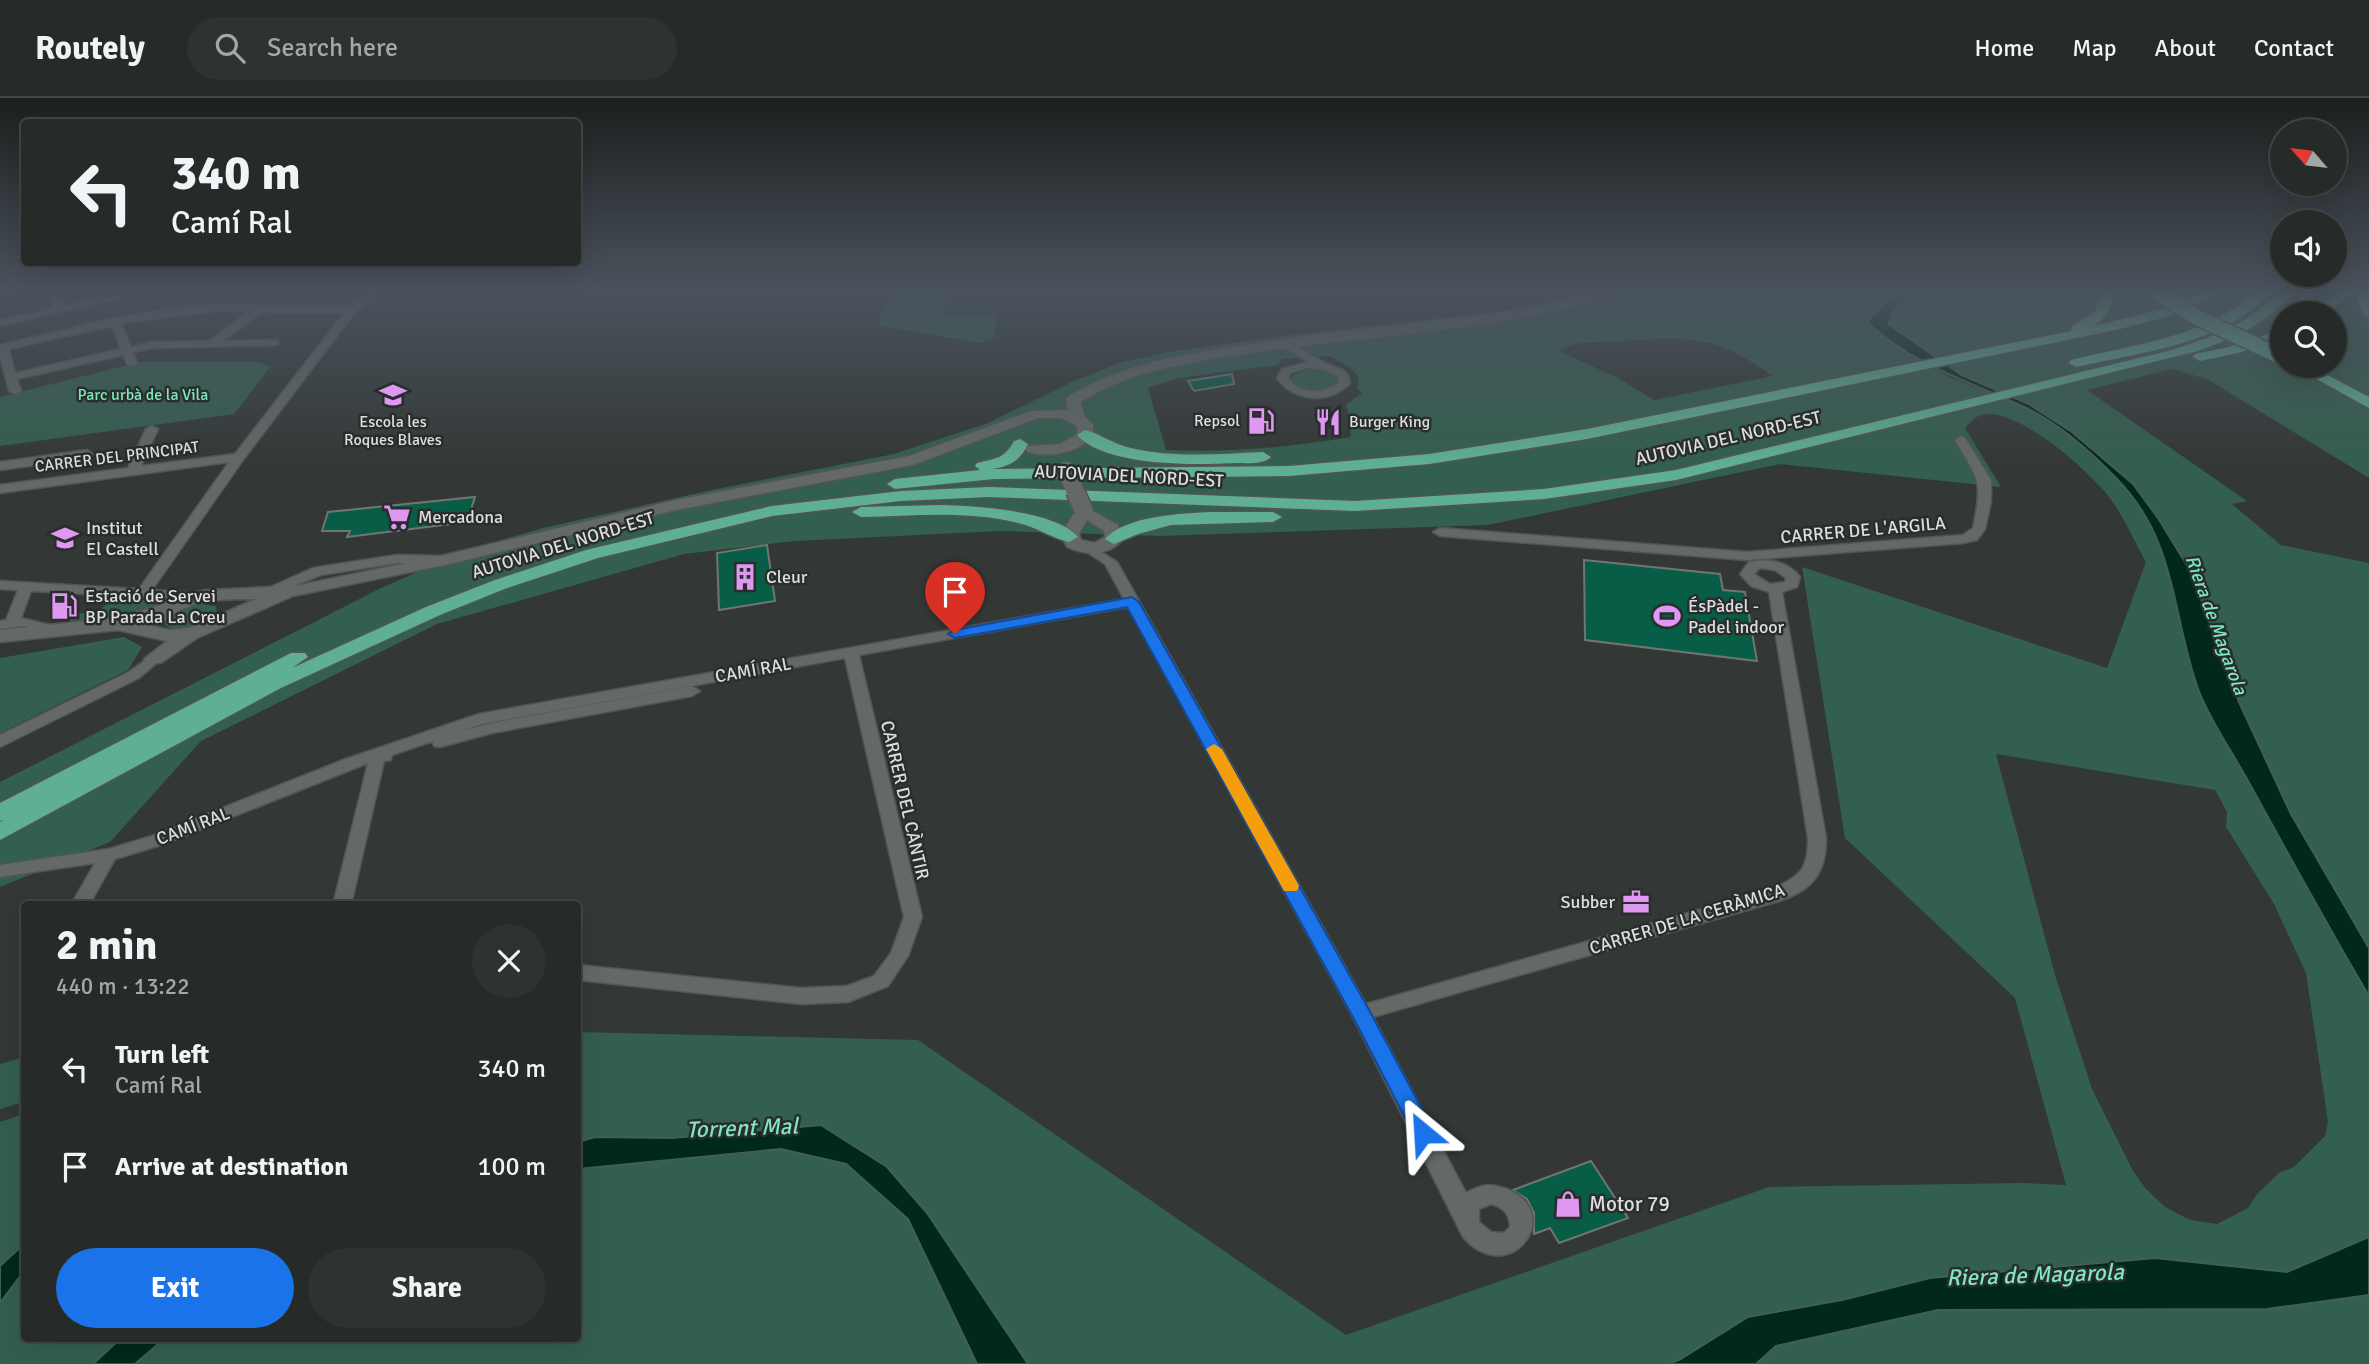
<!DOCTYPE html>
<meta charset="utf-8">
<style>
body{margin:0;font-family:Signika,sans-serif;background:#2e3230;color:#f1f3f6;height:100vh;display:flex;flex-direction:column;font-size:26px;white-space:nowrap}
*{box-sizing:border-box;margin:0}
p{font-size:23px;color:#a4a7a8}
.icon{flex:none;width:38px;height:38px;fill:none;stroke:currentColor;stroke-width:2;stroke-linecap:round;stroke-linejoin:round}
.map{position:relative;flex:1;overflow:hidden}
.sheet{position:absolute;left:21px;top:803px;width:560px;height:441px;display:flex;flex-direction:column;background:#262a28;border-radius:7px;box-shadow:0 7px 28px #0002,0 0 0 2px #424645}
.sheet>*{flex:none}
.guide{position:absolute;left:21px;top:21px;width:560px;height:147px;border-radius:7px;box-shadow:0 7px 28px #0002,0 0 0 2px #424645;background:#262a28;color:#f1f3f6;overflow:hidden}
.needle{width:46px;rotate:298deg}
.controls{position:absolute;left:2270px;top:21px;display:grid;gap:14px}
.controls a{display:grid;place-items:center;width:77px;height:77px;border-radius:50%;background:#262a28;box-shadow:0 7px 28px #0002,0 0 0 2px #424645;font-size:35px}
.pin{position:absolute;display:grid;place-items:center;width:60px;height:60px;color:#fff;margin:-72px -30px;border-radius:50% 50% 50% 0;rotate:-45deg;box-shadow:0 0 7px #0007}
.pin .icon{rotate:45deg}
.me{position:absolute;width:77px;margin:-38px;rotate:333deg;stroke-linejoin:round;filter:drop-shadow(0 0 5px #0008)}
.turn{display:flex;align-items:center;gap:24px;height:147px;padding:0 35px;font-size:32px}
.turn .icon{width:91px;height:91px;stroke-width:2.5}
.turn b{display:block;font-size:49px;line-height:60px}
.round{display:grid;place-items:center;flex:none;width:74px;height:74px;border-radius:37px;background:#2e3230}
.head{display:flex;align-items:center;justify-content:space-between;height:119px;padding:0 35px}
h1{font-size:42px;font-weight:800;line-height:52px}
.action{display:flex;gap:14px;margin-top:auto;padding:14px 35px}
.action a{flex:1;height:80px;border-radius:42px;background:#1a73e8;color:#fff;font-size:28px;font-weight:800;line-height:80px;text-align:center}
.action a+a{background:#2e3230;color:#f1f3f6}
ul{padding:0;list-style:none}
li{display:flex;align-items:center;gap:21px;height:98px;padding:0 35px}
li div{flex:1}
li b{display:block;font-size:26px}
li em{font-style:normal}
header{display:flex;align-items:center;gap:42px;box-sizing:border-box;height:98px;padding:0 35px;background:#262a28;border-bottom:2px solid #424645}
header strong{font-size:33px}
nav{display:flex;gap:38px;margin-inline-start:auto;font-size:24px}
.search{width:490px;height:63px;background:#2e3230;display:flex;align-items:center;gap:18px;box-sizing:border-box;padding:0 24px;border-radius:38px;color:#a4a7a8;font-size:26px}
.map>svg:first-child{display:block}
</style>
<header>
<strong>Routely</strong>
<div class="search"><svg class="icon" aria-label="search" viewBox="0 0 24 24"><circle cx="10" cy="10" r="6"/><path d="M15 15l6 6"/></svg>Search here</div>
<nav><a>Home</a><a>Map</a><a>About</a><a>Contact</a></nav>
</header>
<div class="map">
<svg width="2369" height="1266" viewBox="0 0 2369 1266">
<rect width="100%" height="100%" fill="#333836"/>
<!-- green -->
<g fill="#335f4f" fill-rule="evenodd">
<polygon points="890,191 949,191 943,217 998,217 993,241 979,245 880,228 879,223"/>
<path d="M1590,191H1819L1826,197L1845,191H1902L1883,206L1868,224L1901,251L1951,280L2027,310L2071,339L2115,379L2139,405L2163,452L2197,590L2322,818L2369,898V1139L2287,1174L2155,1160L1930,1180L1842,1202L1667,1266H1028L927,1115L821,1027L672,1040L595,1039L578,1044V934L918,942L1346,1237L1769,1089L2024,1085L2066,1087L2015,900L1845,740L1802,469L2107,570L2146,464C2133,441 2122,414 2105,394C2084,369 2016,308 1981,317C1974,319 1970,325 1965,330L2001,389L1780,366L1488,427L1159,438L1000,433L795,443L684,456L437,526L201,643L110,744L0,789V684L381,490L470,451L543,430L707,393L894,356L988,325L1072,284L1122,264L1174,253L1282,238L1518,211ZM1659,241C1713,240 1729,248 1773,278L1654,302L1618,280L1557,252L1580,245ZM1331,258C1343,267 1364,272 1357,290L1362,295L1346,307L1350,322L1351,339C1289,349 1229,355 1166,352L1148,290L1178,280L1277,267L1283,261ZM1996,656L2215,692L2227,714L2226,729L2274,806L2306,875L2328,1024L2325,1038L2294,1069L2279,1075L2257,1096L2248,1110L2217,1126L2190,1122L2165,1109L2145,1090L2132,1071L2092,991L2055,877Z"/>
<path d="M1921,191H2369V380L2207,281L2172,271L2087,292L2247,403L2232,406L2281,447L2369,465V850L2291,716L2134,386L2072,334L2029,306L1962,277L1887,226L1894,212ZM2282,215H2334V268H2282Z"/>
<polygon points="140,264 259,264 271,268 234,316 0,348 0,299"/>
<path d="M1308,271C1320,271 1336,272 1338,285C1324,297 1306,295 1291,285V278Z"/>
<path d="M96,498L160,503C151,523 96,523 75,525L69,523L74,517L101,511L108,505L103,501L94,500Z"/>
<path d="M198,505L216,508L217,515C205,528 180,538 165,527V523L173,514Z"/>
<polygon points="124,539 142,549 128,572 0,635 0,560"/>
<polygon points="24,959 24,1004 0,1011 0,966"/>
<polygon points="24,1016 24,1146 0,1168 0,1024"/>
<polygon points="781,1051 846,1066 908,1121 977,1266 135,1266 164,1241 578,1241 578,1071"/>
<polygon points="24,1173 24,1241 120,1241 93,1266 0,1266 0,1205"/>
<polygon points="2369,1197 2369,1266 1756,1266 1776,1248 1938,1212 2267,1211"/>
</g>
<!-- water -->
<g fill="#00281c" stroke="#425f56" stroke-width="2">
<path d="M1902,191H1921L1894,212L1888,226L1962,277L2029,306L2072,334L2133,386L2158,420L2191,474L2239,604L2291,716L2369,850V898C2327,827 2287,754 2247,681C2232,654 2207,617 2197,588C2171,512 2177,442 2116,380C2090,353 2058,325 2024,309C1968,283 1914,268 1867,224L1883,206Z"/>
<polygon points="821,1027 887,1069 927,1115 1028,1266 977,1266 908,1121 846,1066 781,1051 578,1071 578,1044 595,1039 672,1040"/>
<polygon points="2369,1139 2369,1197 2267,1211 1938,1212 1776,1248 1756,1266 1667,1266 1679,1262 1748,1219 1842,1202 1930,1180 2155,1160 2287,1174"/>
<polygon points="24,1146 24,1173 0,1205 0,1168"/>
<polygon points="120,1241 164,1241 135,1266 93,1266"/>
</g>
<!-- building -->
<g fill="#085d46" stroke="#707572" stroke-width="2">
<polygon points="1232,276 1234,286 1194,293 1188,283"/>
<polygon points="475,399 467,424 347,439 350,433 322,433 328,414"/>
<polygon points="767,447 775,503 719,512 717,455"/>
<polygon points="1584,462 1720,476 1723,492 1745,494 1757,563 1585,542"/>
<polygon points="1591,1063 1628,1120 1559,1145 1550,1130 1534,1136 1534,1115 1527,1101 1513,1092"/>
</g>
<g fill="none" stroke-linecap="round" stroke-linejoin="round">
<defs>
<g id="street">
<polygon points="48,191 58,191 64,208 136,192 141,195 0,228 0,222 54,210"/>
<path d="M371,191L380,193L355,214L243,362L152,492L199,495L206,499L204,502L31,493L21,520L54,528L56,531L54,534L49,535L24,528L0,531V523L6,522L18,492L0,491V483L139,491L229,364L0,395V387L128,370L146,331L152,328L158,331L141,368L235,356L344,215L262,214L223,243L274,242L278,243V247L152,250L133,254L137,265L132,268L128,267L123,257L17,281L21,293L15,296L9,293L0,257V247L115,220L178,210L215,207L349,209ZM215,213H249L209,243L152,244L131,249L121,225ZM112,228L121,251L15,275L9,251Z"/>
<path d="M1272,243L1296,248L1325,265L1343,272L1348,277L1350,285C1330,307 1293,304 1277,280L1282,271L1308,264L1289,252L1268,248V244ZM1307,270L1324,272L1338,278L1339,284C1324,297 1300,296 1288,280L1290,275Z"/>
<path d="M1961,338L1965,340L1991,382V403L1985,431L1977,442L1963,445L1747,462L1440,438L1433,434L1440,430L1747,454L1963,437L1973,430C1983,382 1979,383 1955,342Z"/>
<polygon points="87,352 93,356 91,359 0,372 0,364"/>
<path d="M1088,446L1117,464L1366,906L1773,791C1801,777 1808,772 1808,740L1769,494L1751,488L1740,476L1749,464C1768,460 1787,463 1800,479L1797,489L1782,494L1826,740C1826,775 1813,792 1779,803L1373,919L1466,1095C1481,1086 1491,1085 1507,1091C1567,1116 1509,1192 1463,1139L1354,921L1128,509L859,557L922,819L908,858L888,888L848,904L801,906L578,882V867L801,890L847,888L874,878L891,855L904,819L845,560L482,626L457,634L492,625L692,588L700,593L692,598L492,635L440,649L434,648L433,643L392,657L391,662L384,663L351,807H333L368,665L164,746L115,761L89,807H71L95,765L0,779V767L109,751L152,738L343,662L479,616L1124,501L1105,466L1081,450ZM1760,470L1775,472L1786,480L1785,484L1770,486L1754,476ZM1491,1106C1503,1109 1510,1117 1510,1129L1504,1135L1491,1134L1479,1124V1111Z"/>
<polygon points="397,457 443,458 450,462 443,466 397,465 321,477 267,499 262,500 255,496 313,470"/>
<polygon points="154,556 161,561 139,580 0,649 0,637 129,574"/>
</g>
<g id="secondary">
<path d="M1599,191H1618C1604,204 1563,211 1543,215C1443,237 1334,241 1232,258C1180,266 1126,275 1081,304L1084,318L1093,326V337C1078,356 1050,360 1027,354L1025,351L1027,348L1060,346L1077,336V328L1061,320H1038L913,367L676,412L445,467L293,498L197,540L161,565H147L144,561L167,543L118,532L0,544V532L116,520L157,508L185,496L207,492L269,489L276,492L445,457L676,402L909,358L1031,313L1068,312L1066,302L1068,299C1115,269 1170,259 1225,250C1283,241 1341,233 1400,227C1467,219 1535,214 1599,191ZM256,501L189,530L169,532L140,525L161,526C188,500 221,501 256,501Z"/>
<path d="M1084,408L1118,427L1123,441C1109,458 1086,458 1067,449L1061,436L1078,409ZM1087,422L1104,433L1105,439L1094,445L1081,442L1079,436Z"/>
</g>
<g id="highway">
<path d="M2103,191H2116C2113,207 2107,219 2094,228L2159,212L2210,191H2228L2169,218L2120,231L1587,341L1429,366L1289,378L994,381L895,391L887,386L895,381L980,372L975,368L977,365C997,360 1004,361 1014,343L1020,341L1028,346C1020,363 1010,368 992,371L1289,368L1429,356L1587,331L2071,233L2072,228L2095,213Z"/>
<path d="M2259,191H2273C2228,246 2142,254 2076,269L2069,265L2071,262C2137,246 2208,239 2259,191Z"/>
<path d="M2282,191H2295C2270,225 2233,241 2194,254L1676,382L1544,401L1355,413L989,399L901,403L772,418L598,460L507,490L440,517L281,590L0,742V724L4,722L0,723V705L291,555H305L308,559L292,570L426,509L495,482L586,452L772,408L901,393L989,389L1355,403L1544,391L1676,372L2168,253C2211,240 2251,225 2282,191Z"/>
<polygon points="2310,191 2324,191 2296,215 2282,216"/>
<polygon points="2342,191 2356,191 2326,215 2311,215"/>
<polygon points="2361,191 2369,191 2369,218 2364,217 2358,204"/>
<polygon points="2282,231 2282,240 2238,255 2200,263 2193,259 2195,256 2229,249"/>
<polygon points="2293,268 2310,268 2369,299 2369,310"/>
<path d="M1085,332C1101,336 1115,347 1131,350C1174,360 1219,356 1263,354L1271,359C1263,367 1246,365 1235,365C1195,367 1106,369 1077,337Z"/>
<path d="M941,407C974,408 1055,412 1078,439L1069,444C1052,440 1036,429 1018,425C968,412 913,418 861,419L852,414L861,409Z"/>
<path d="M1212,414H1273L1282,419L1273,424L1171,427L1138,436L1114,446L1105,441C1125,418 1183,415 1212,414Z"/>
</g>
</defs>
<!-- street casing -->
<use href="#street" stroke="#515553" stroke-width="3"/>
<!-- secondary casing -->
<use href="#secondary" stroke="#515553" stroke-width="3"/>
<!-- highway casing -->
<use href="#highway" stroke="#515553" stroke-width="3"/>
<!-- street -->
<use href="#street" fill="#646966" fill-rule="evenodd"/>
<!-- secondary -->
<use href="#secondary" fill="#646966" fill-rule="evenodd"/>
<!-- highway -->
<use href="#highway" fill="#5fb093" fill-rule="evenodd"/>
<defs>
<polyline id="secondary-bridge-far1" points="1066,371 1068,376"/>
<g id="secondary-bridge">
<polyline points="1067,374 1073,387"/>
<polyline points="1075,393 1084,413"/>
</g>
<polyline id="highway-bridge" points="2156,194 2196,219 2282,259"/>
</defs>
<!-- secondary-bridge-far1 casing -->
<use href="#secondary-bridge-far1" stroke="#515553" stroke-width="18" stroke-linecap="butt"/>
<!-- secondary-bridge casing -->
<use href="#secondary-bridge" stroke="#515553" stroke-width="21" stroke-linecap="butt"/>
<!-- highway-bridge casing -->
<use href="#highway-bridge" stroke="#515553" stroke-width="18" stroke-linecap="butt"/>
<!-- secondary-bridge-far1 -->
<use href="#secondary-bridge-far1" stroke="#646966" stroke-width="15"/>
<!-- secondary-bridge -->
<use href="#secondary-bridge" stroke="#646966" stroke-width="18"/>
<!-- highway-bridge -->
<use href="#highway-bridge" stroke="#5fb093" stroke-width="15"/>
</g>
<!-- sky -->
<linearGradient id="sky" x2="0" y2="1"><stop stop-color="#1c1f1e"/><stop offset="0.52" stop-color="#4a535d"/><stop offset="1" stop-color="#4a535d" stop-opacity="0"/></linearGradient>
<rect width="2369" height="368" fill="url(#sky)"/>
<!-- route -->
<polygon fill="#1a73e8" stroke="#114b97" stroke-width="2" points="1132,499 1139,504 1368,910 1431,1028 1434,1035 1431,1041 1423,1044 1416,1041 1354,921 1127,509 955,540 948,536 955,532"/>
<!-- slow -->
<polygon fill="#f59e0b" points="1214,646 1222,651 1297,784 1299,788 1297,793 1284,793 1206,651"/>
<!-- icons -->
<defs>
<symbol id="school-bare" viewBox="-9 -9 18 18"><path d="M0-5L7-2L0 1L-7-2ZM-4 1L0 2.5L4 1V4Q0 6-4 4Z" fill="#de98f2" stroke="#292e2c" stroke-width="2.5" paint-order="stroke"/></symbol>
<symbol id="fuel-bare" viewBox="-9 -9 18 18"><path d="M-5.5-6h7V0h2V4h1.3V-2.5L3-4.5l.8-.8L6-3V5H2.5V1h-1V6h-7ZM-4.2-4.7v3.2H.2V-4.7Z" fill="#de98f2" stroke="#292e2c" stroke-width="2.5" paint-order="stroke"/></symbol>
<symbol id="restaurant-bare" viewBox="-9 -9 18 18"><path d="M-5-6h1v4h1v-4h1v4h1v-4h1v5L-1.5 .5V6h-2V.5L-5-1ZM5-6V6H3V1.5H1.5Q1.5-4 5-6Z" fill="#de98f2" stroke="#292e2c" stroke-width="2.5" paint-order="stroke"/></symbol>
<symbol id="supermarket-bare" viewBox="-9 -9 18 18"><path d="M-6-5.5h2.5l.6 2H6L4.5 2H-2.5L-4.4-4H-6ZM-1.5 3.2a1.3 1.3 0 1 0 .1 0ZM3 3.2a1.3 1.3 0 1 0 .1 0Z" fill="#de98f2" stroke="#292e2c" stroke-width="2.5" paint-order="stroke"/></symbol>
<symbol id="building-bare" viewBox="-9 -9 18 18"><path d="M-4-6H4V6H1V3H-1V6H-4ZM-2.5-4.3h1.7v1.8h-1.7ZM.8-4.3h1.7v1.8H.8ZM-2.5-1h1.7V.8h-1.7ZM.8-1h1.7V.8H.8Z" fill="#de98f2" stroke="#292e2c" stroke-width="2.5" paint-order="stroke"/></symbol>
<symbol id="stadium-bare" viewBox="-9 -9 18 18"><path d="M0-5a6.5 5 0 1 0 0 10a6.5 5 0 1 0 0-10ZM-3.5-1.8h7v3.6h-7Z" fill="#de98f2" stroke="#292e2c" stroke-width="2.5" paint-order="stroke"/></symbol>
<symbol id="office-bare" viewBox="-9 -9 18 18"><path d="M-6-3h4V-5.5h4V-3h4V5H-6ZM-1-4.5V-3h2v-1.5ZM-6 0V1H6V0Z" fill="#de98f2" stroke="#292e2c" stroke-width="2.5" paint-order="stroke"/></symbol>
<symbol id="shop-bare" viewBox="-9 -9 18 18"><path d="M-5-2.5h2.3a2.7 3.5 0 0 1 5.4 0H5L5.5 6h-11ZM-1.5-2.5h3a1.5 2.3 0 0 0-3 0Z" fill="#de98f2" stroke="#292e2c" stroke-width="2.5" paint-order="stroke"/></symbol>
</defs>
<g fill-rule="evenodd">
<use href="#school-bare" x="374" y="278" width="38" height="38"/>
<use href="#fuel-bare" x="1242" y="304" width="38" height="38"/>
<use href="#restaurant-bare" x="1309" y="305" width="38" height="38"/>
<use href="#supermarket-bare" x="378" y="400" width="38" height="38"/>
<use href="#school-bare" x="46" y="421" width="38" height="38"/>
<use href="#building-bare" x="726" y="460" width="38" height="38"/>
<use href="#fuel-bare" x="45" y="489" width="38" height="38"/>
<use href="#stadium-bare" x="1648" y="499" width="38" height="38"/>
<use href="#office-bare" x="1617" y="785" width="38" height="38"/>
<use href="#shop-bare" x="1549" y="1087" width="38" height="38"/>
</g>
<g text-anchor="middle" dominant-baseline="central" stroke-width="5" stroke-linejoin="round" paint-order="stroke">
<!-- far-park labels -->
<g font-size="16" fill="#7de7c1" stroke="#292e2c">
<text x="143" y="297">Parc urbà de la Vila</text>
</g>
<!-- far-poi labels -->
<g font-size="16" fill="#dcdfde" stroke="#292e2c" text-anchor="end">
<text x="1240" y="323">Repsol</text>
<text x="393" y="324" text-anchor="middle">Escola les<tspan x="393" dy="18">Roques Blaves</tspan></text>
<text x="1349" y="324" text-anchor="start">Burger King</text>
</g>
<!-- far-street labels -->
<g font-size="16" fill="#dcdfde" stroke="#292e2c">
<text transform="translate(117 359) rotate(-7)">CARRER DEL PRINCIPAT</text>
</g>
<!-- street labels -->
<g font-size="18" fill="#dcdfde" stroke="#292e2c">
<text transform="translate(1728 340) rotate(-13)">AUTOVIA DEL NORD-EST</text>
<text transform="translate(1129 378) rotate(3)">AUTOVIA DEL NORD-EST</text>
<text transform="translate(1863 432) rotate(-5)">CARRER DE L'ARGILA</text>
<text transform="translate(563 447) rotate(-17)">AUTOVIA DEL NORD-EST</text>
<text transform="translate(753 572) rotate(-10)">CAMÍ RAL</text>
<text transform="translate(905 702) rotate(77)">CARRER DEL CÀNTIR</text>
<text transform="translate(193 728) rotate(-21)">CAMÍ RAL</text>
<text transform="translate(1687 821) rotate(-17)">CARRER DE LA CERÀMICA</text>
</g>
<!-- poi labels -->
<g font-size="18" fill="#dcdfde" stroke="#292e2c" text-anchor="start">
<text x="418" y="419">Mercadona</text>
<text x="86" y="430">Institut<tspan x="86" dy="21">El Castell</tspan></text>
<text x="766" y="479">Cleur</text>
<text x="85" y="498">Estació de Servei<tspan x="85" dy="21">BP Parada La Creu</tspan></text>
<text x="1688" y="508">ÉsPàdel -<tspan x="1688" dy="21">Padel indoor</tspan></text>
<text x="1615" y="804" text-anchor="end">Subber</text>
</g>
<!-- water labels -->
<g font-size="19" font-style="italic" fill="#7de7c1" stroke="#292e2c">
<text transform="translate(2216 527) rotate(70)">Riera de Magarola</text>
</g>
<!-- near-poi labels -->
<g font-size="21" fill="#dcdfde" stroke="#292e2c" text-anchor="start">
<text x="1589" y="1106">Motor 79</text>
</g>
<!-- near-water labels -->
<g font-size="23" font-style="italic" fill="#7de7c1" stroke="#292e2c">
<text transform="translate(742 1030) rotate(-2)">Torrent Mal</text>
<text transform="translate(2035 1177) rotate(-2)">Riera de Magarola</text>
</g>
</g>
</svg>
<div class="controls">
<a><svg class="needle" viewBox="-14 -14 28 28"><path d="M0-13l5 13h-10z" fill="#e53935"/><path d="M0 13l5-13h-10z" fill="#a4a7a8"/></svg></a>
<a><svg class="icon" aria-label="sound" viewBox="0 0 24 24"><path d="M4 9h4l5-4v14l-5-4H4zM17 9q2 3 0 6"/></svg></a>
<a><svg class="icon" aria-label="search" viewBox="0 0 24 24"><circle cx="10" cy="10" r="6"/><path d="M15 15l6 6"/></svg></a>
</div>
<div class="pin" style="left:955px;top:536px;background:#d93025"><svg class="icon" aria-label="arrive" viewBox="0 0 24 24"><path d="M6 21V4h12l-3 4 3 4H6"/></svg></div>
<svg class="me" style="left:1423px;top:1035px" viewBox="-20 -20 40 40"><path d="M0-17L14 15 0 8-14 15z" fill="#1a73e8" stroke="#fff" stroke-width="4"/></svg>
<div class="guide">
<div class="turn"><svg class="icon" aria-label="left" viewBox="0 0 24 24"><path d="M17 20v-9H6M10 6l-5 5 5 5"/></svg><div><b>340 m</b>Camí Ral</div></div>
</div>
<section class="sheet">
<div class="head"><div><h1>2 min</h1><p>440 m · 13:22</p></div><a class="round"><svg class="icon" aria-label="close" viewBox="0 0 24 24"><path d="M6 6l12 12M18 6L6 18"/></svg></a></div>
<ul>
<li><svg class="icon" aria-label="left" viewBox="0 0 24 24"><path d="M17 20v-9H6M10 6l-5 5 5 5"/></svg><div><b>Turn left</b><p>Camí Ral</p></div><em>340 m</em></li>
<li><svg class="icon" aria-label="arrive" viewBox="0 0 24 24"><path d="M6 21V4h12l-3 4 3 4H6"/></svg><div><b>Arrive at destination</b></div><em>100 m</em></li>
</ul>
<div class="action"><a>Exit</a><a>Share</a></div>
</section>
</div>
